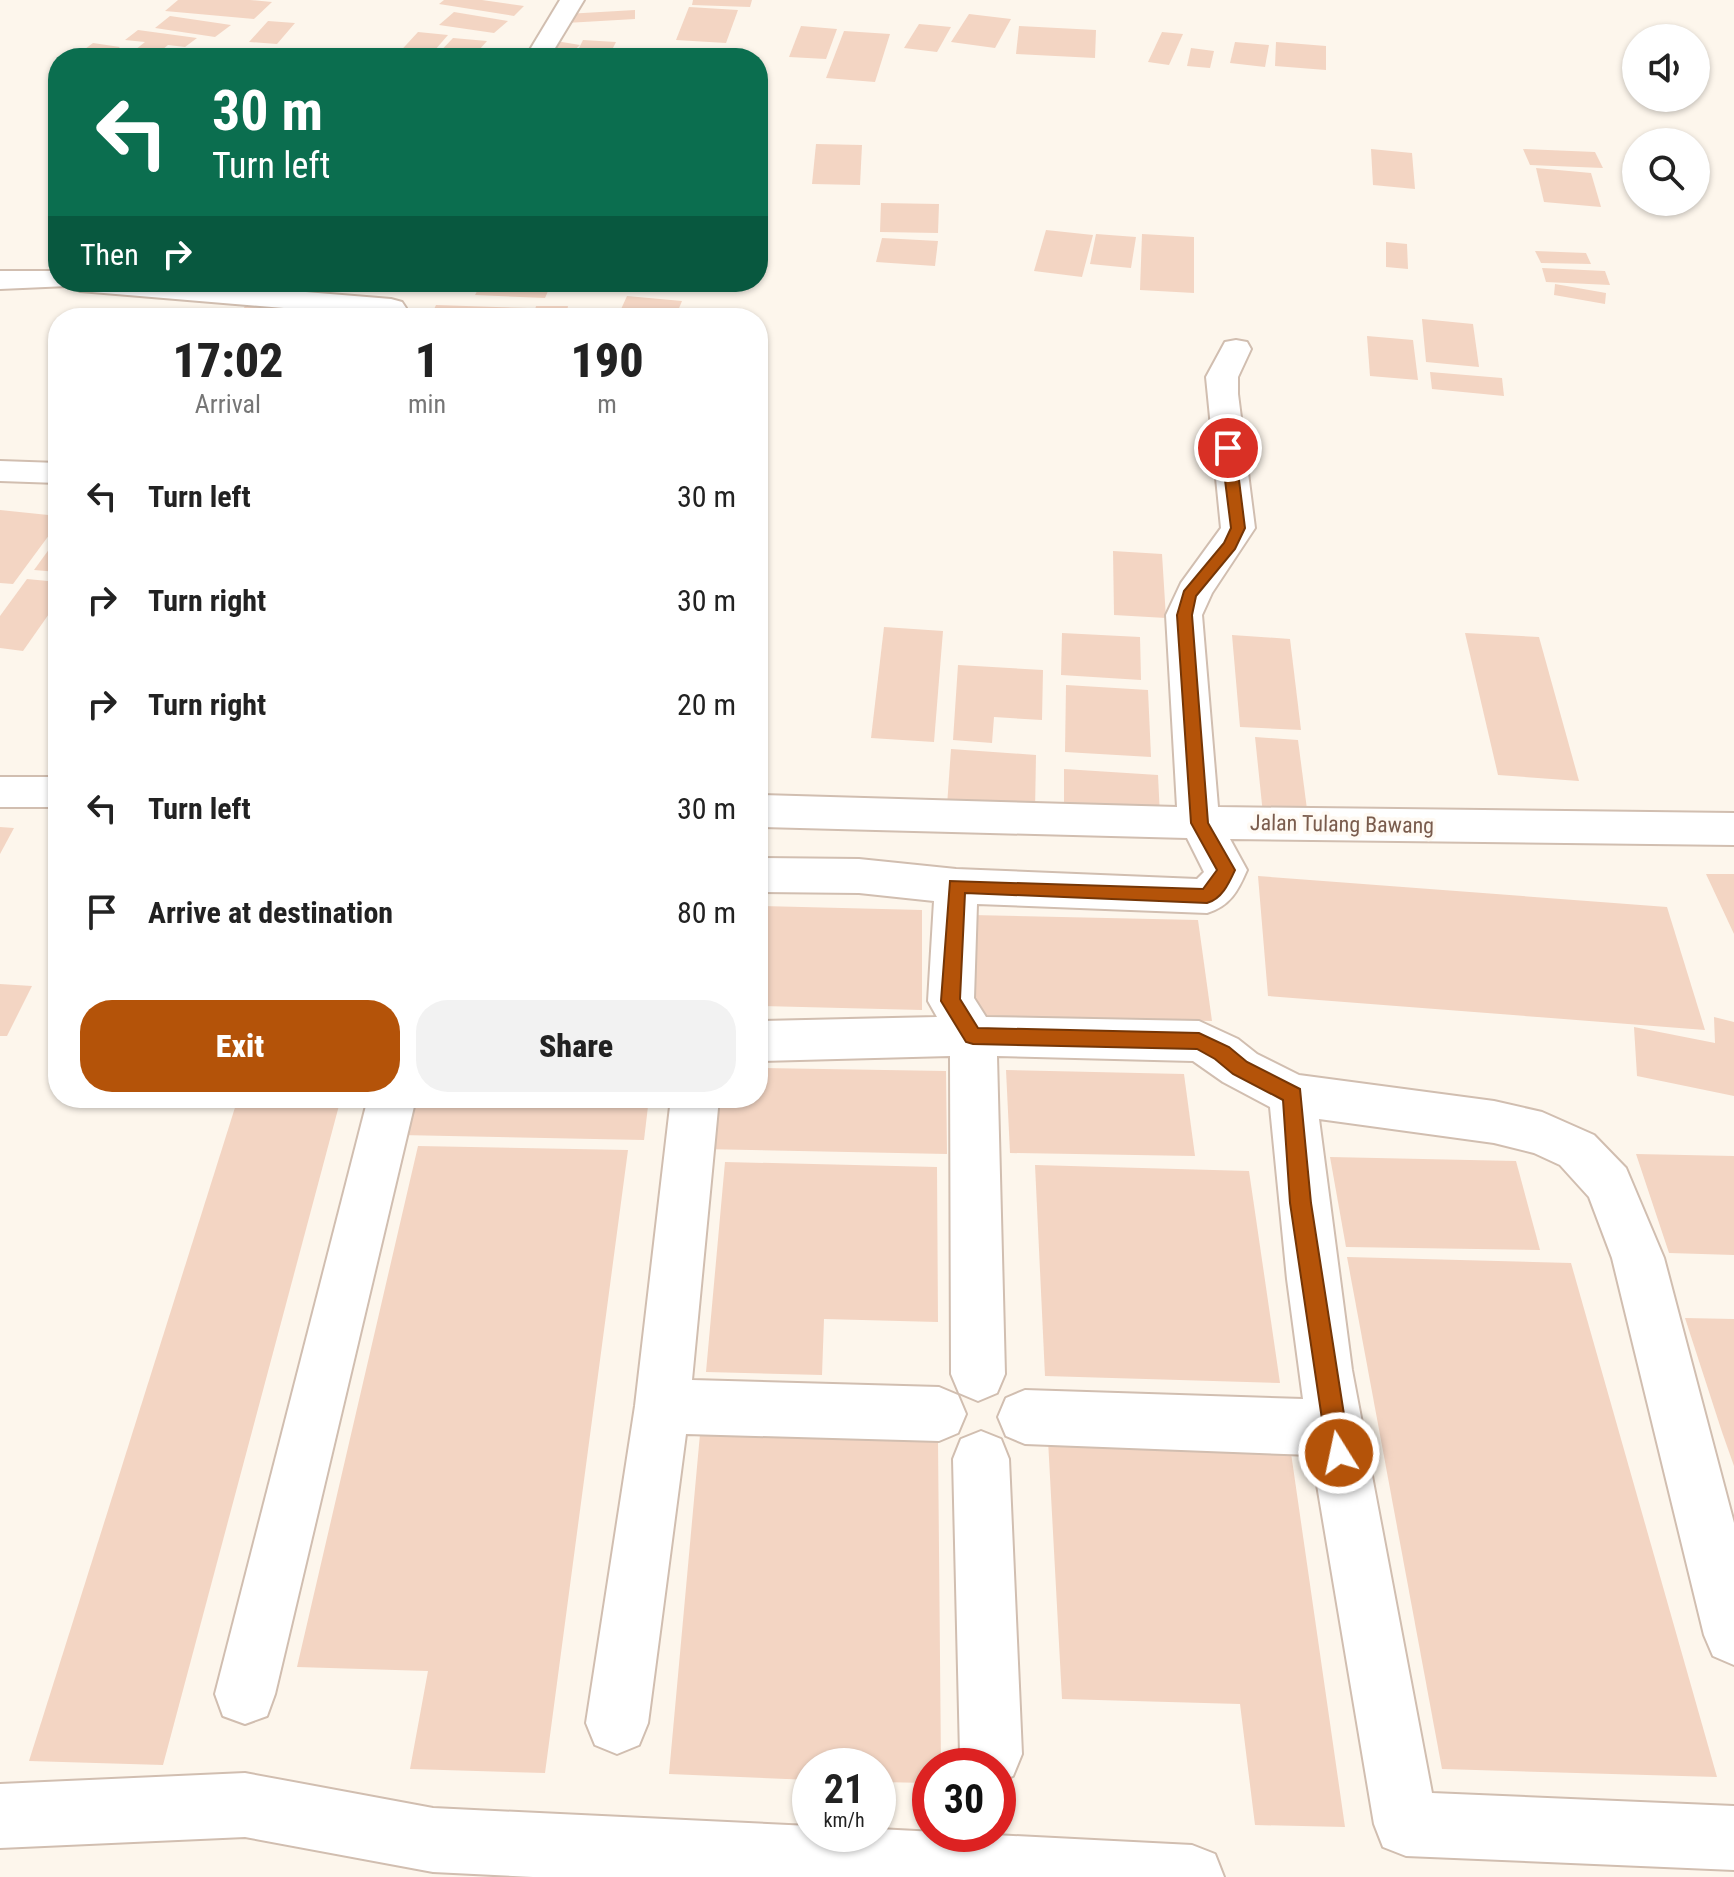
<!DOCTYPE html>
<style>
body{margin:0;font-family:"Roboto Condensed",sans-serif;background:#f2f2f2;color:#222;height:100vh;display:flex;flex-direction:column;font-size:30px;white-space:nowrap}
*{box-sizing:border-box;margin:0}
p{font-size:26px;color:#767676}
.icon{flex:none;width:44px;height:44px;fill:none;stroke:currentColor;stroke-width:2;stroke-linecap:round;stroke-linejoin:round}
.map{position:relative;flex:1;overflow:hidden}
.side{position:absolute;left:48px;top:308px;width:720px;height:800px;display:flex;flex-direction:column;background:#fff;border-radius:32px;box-shadow:0 2px 6px #0004}
.side>*{flex:none}
.top-card{position:absolute;left:48px;top:48px;width:720px;height:244px;border-radius:32px;box-shadow:0 2px 6px #0004;background:#0b6e4f;color:#fff;overflow:hidden}
.tools{position:absolute;left:1622px;top:24px;display:grid;gap:16px}
.tools a{display:grid;place-items:center;width:88px;height:88px;border-radius:50%;background:#fff;box-shadow:0 2px 6px #0004;font-size:40px}
.speed{position:absolute;left:792px;top:1748px;display:flex;gap:16px;font-size:40px;font-weight:700;text-align:center}
.speed>*{display:grid;place-content:center;width:104px;height:104px;border-radius:50%;background:#fff;box-shadow:0 2px 6px #0004;line-height:1}
.speed small{font-size:20px;font-weight:400}
.speed .limit{border:12px solid #d22;background:#fff;color:#111}
.pin{position:absolute;display:grid;place-items:center;width:68px;height:68px;color:#fff;margin:-34px;border:4px solid #fff;border-radius:50%;box-shadow:0 2px 8px #0007}
.me{position:absolute;width:88px;margin:-44px;rotate:350deg;stroke-linejoin:round;filter:drop-shadow(0 0 6px #0008)}
.turn{display:flex;align-items:center;gap:28px;height:168px;padding:0 32px;font-size:36px}
.turn .icon{width:104px;height:104px;stroke-width:2.5}
.turn b{display:block;font-size:56px;line-height:68px}
.then{display:flex;align-items:center;height:76px;padding:0 32px;background:#0003;gap:16px;font-size:30px}
.eta{display:flex;justify-content:space-evenly;align-items:center;height:136px;text-align:center}
.eta b{font-size:48px;font-weight:800;line-height:56px}
.action{display:flex;gap:16px;margin-top:auto;padding:16px 32px}
.action a{flex:1;height:92px;border-radius:32px;background:#b45309;color:#fff;font-size:32px;font-weight:800;line-height:92px;text-align:center}
.action a+a{background:#f2f2f2;color:#222}
ul{padding:0;list-style:none}
li{display:flex;align-items:center;gap:24px;height:104px;padding:0 32px}
li div{flex:1}
li b{display:block;font-size:30px}
li em{font-style:normal}
.map>svg:first-child{display:block}
</style>
<div class="map">
<svg width="1734" height="1877" viewBox="0 0 1734 1877">
<rect width="100%" height="100%" fill="#fdf6ec"/>
<!-- building -->
<g fill="#f3d5c3">
<polygon points="178,0 250,0 272,2 254,19 165,11"/>
<polygon points="444,0 482,0 524,6 514,16 439,4"/>
<polygon points="693,0 752,0 750,7 692,5"/>
<polygon points="689,7 738,10 726,43 676,40"/>
<polygon points="635,10 635,19 566,23 566,14"/>
<polygon points="454,12 508,21 494,33 439,25"/>
<polygon points="969,14 1011,19 995,48 951,42"/>
<polygon points="170,16 231,25 215,37 155,28"/>
<polygon points="268,21 295,23 277,44 249,42"/>
<polygon points="919,24 951,27 937,52 904,48"/>
<polygon points="801,26 837,29 826,59 789,57"/>
<polygon points="1019,26 1096,30 1095,58 1016,54"/>
<polygon points="138,30 197,38 185,47 168,45 152,58 125,58 145,42 125,40"/>
<polygon points="844,31 890,34 875,82 826,78"/>
<polygon points="418,32 448,35 428,58 395,57"/>
<polygon points="1162,32 1183,34 1169,65 1148,62"/>
<polygon points="453,38 487,41 472,58 434,58"/>
<polygon points="583,40 616,42 608,58 574,58"/>
<polygon points="556,41 580,45 568,56 544,53"/>
<polygon points="1235,42 1269,45 1265,67 1230,63"/>
<polygon points="1276,42 1326,46 1326,70 1275,66"/>
<polygon points="93,43 120,47 106,58 73,58"/>
<polygon points="1191,48 1214,51 1210,68 1187,66"/>
<polygon points="356,51 382,55 378,58 349,58"/>
<polygon points="816,144 862,145 860,185 812,184"/>
<polygon points="1371,149 1412,153 1415,189 1373,185"/>
<polygon points="1523,149 1595,152 1603,168 1530,165"/>
<polygon points="1536,168 1591,173 1601,207 1544,202"/>
<polygon points="881,203 939,204 938,233 880,232"/>
<polygon points="1046,230 1093,235 1082,277 1034,271"/>
<polygon points="1096,234 1136,237 1131,268 1090,264"/>
<polygon points="1142,234 1194,237 1194,293 1140,290"/>
<polygon points="882,238 938,241 935,266 876,262"/>
<polygon points="1386,242 1407,244 1408,269 1386,267"/>
<polygon points="1535,251 1586,253 1591,264 1541,263"/>
<polygon points="1542,268 1605,271 1610,285 1546,282"/>
<polygon points="482,282 552,282 545,298 475,295"/>
<polygon points="1555,284 1606,293 1605,304 1554,295"/>
<polygon points="627,296 682,301 675,318 617,318"/>
<polygon points="248,303 318,313 313,318 235,318"/>
<polygon points="436,305 496,307 528,308 525,318 430,318"/>
<polygon points="536,306 568,306 566,318 533,318"/>
<polygon points="1422,319 1473,324 1479,367 1426,362"/>
<polygon points="1367,336 1413,340 1418,380 1370,376"/>
<polygon points="1430,372 1502,378 1504,396 1432,389"/>
<polygon points="0,510 58,516 58,523 13,584 0,583"/>
<polygon points="58,537 58,572 34,570"/>
<polygon points="1113,551 1162,554 1166,618 1114,615"/>
<polygon points="27,579 58,582 58,601 23,651 0,648 0,616"/>
<polygon points="884,627 943,631 934,742 871,738"/>
<polygon points="1062,633 1140,637 1141,680 1061,675"/>
<polygon points="1465,633 1539,637 1579,781 1498,775"/>
<polygon points="1232,635 1290,639 1301,730 1240,727"/>
<polygon points="958,665 1043,670 1042,720 994,717 992,743 953,740"/>
<polygon points="1066,685 1148,690 1151,757 1065,752"/>
<polygon points="1255,737 1298,740 1308,817 1263,814"/>
<polygon points="951,749 1036,755 1035,812 947,806"/>
<polygon points="1064,769 1158,775 1160,816 1064,809"/>
<polygon points="0,827 14,828 0,854"/>
<polygon points="1706,874 1734,874 1734,934"/>
<polygon points="1258,876 1667,907 1705,1030 1268,996"/>
<polygon points="758,906 922,910 922,1010 758,1006"/>
<polygon points="972,915 1198,920 1212,1021 975,1017"/>
<polygon points="0,984 32,986 7,1036 0,1036"/>
<polygon points="1714,1017 1734,1022 1734,1096 1637,1076 1634,1027 1715,1043"/>
<polygon points="758,1068 946,1071 947,1154 701,1149 706,1098 758,1098"/>
<polygon points="1006,1070 1184,1074 1195,1156 1010,1153"/>
<polygon points="238,1098 341,1098 163,1765 29,1761"/>
<polygon points="409,1098 649,1098 644,1140 400,1135"/>
<polygon points="418,1146 628,1150 545,1773 410,1769 428,1671 297,1667"/>
<polygon points="1636,1154 1734,1156 1734,1255 1669,1253"/>
<polygon points="1330,1157 1516,1161 1540,1250 1346,1247"/>
<polygon points="725,1162 937,1167 938,1322 824,1319 822,1375 706,1372"/>
<polygon points="1035,1165 1249,1171 1280,1383 1045,1376"/>
<polygon points="1347,1257 1571,1263 1717,1777 1442,1769"/>
<polygon points="1685,1318 1734,1319 1734,1466 1722,1432"/>
<polygon points="700,1434 938,1441 941,1766 930,1766 930,1783 878,1782 878,1766 810,1766 810,1780 669,1774"/>
<polygon points="1048,1440 1290,1446 1345,1827 1255,1825 1240,1704 1062,1699"/>
</g>
<g fill="none" stroke-linecap="round" stroke-linejoin="round">
<defs>
<g id="minor">
<polygon points="560,0 584,0 549,58 525,58"/>
<polygon points="0,271 58,271 58,282 186,282 391,299 402,302 406,308 402,314 391,317 80,291 68,286 0,289"/>
<path d="M1236,340L1247,342L1251,349L1238,377V394L1255,528L1212,593L1202,615L1218,807L1734,813V845L1230,839L1247,870C1238,891 1230,906 1207,913L977,904L974,998L986,1017L1199,1021L1238,1039L1257,1054L1299,1075L1494,1101L1542,1112L1594,1135L1626,1168L1664,1258L1734,1523V1665L1713,1656L1704,1635L1612,1258L1589,1197L1560,1165L1534,1153L1494,1143L1319,1119L1352,1370L1432,1793L1734,1806V1870L1406,1856L1383,1847L1374,1824L1312,1455L1025,1444L1006,1436L998,1417L1006,1398L1025,1390L1303,1399L1287,1279L1270,1107L1223,1082L1193,1061L997,1056L1005,1374L997,1393L978,1401L959,1393L951,1374L950,1056L758,1061V1021L937,1017L928,1001L934,901L859,893L758,892V858L859,859L956,869L1197,879L1204,872L1187,838L758,827V795L1177,807L1166,615L1181,583L1221,528L1206,377L1225,342Z"/>
<polygon points="0,461 58,463 58,483 0,481"/>
<rect x="0" y="777" width="58" height="30"/>
<polygon points="368,1098 416,1098 275,1694 267,1716 245,1724 223,1716 215,1694"/>
<polygon points="671,1098 719,1098 692,1380 939,1387 958,1395 966,1414 958,1433 939,1441 686,1434 648,1723 639,1745 617,1754 595,1745 586,1723 635,1406"/>
<polygon points="981,1431 1001,1439 1009,1459 1022,1754 1013,1776 998,1782 998,1766 965,1766 960,1754 953,1459 961,1439"/>
<polygon points="245,1773 433,1808 810,1826 810,1834 878,1834 878,1829 1192,1845 1215,1854 1224,1877 533,1877 433,1872 245,1837 0,1848 0,1784"/>
</g>
</defs>
<!-- minor casing -->
<use href="#minor" stroke="#d1beb0" stroke-width="4"/>
<!-- minor -->
<use href="#minor" fill="#fff" fill-rule="evenodd"/>
</g>
<!-- route -->
<path fill="#b45309" stroke="#753606" stroke-width="2" d="M1228,444L1235,448L1245,528L1235,549L1196,596L1192,615L1208,823L1235,870C1229,883 1222,899 1207,903L965,893L960,999L978,1028L1199,1033L1229,1047L1247,1062L1300,1089L1311,1203L1350,1453L1347,1461L1339,1464L1330,1461L1327,1453L1290,1203L1283,1100L1233,1074L1215,1059L1197,1049L973,1044L966,1042L941,1001L950,881L1203,889L1217,870L1191,823L1177,615L1184,591L1224,543L1231,528L1221,448Z"/>
<g text-anchor="middle" dominant-baseline="central" stroke-width="7" stroke-linejoin="round" paint-order="stroke">
<!-- street labels -->
<g font-size="22" fill="#7a5c4d" stroke="#fffaf3">
<text transform="translate(1342 824) rotate(1)">Jalan Tulang Bawang</text>
</g>
</g>
</svg>
<div class="tools">
<a><svg class="icon" aria-label="sound" viewBox="0 0 24 24"><path d="M4 9h4l5-4v14l-5-4H4zM17 9q2 3 0 6"/></svg></a>
<a><svg class="icon" aria-label="search" viewBox="0 0 24 24"><circle cx="10" cy="10" r="6"/><path d="M15 15l6 6"/></svg></a>
</div>
<div class="speed"><div>21<small>km/h</small></div><div class="limit">30</div></div>
<div class="pin" style="left:1228px;top:448px;background:#d93025"><svg class="icon" aria-label="arrive" viewBox="0 0 24 24"><path d="M6 21V4h12l-3 4 3 4H6"/></svg></div>
<svg class="me" style="left:1339px;top:1453px" viewBox="-20 -20 40 40"><circle r="17" fill="#b45309" stroke="#fff" stroke-width="3"/><path d="M0-11L8 9 0 5-8 9z" fill="#fff"/></svg>
<div class="top-card">
<div class="turn"><svg class="icon" aria-label="left" viewBox="0 0 24 24"><path d="M17 20v-9H6M10 6l-5 5 5 5"/></svg><div><b>30 m</b>Turn left</div></div>
<div class="then">Then<svg class="icon" aria-label="right" viewBox="0 0 24 24"><path d="M7 20v-9h11M14 6l5 5-5 5"/></svg></div>
</div>
<section class="side">
<div class="eta">
<div><b>17:02</b><p>Arrival</p></div>
<div><b>1</b><p>min</p></div>
<div><b>190</b><p>m</p></div>
</div>
<ul>
<li><svg class="icon" aria-label="left" viewBox="0 0 24 24"><path d="M17 20v-9H6M10 6l-5 5 5 5"/></svg><div><b>Turn left</b></div><em>30 m</em></li>
<li><svg class="icon" aria-label="right" viewBox="0 0 24 24"><path d="M7 20v-9h11M14 6l5 5-5 5"/></svg><div><b>Turn right</b></div><em>30 m</em></li>
<li><svg class="icon" aria-label="right" viewBox="0 0 24 24"><path d="M7 20v-9h11M14 6l5 5-5 5"/></svg><div><b>Turn right</b></div><em>20 m</em></li>
<li><svg class="icon" aria-label="left" viewBox="0 0 24 24"><path d="M17 20v-9H6M10 6l-5 5 5 5"/></svg><div><b>Turn left</b></div><em>30 m</em></li>
<li><svg class="icon" aria-label="arrive" viewBox="0 0 24 24"><path d="M6 21V4h12l-3 4 3 4H6"/></svg><div><b>Arrive at destination</b></div><em>80 m</em></li>
</ul>
<div class="action"><a>Exit</a><a>Share</a></div>
</section>
</div>
